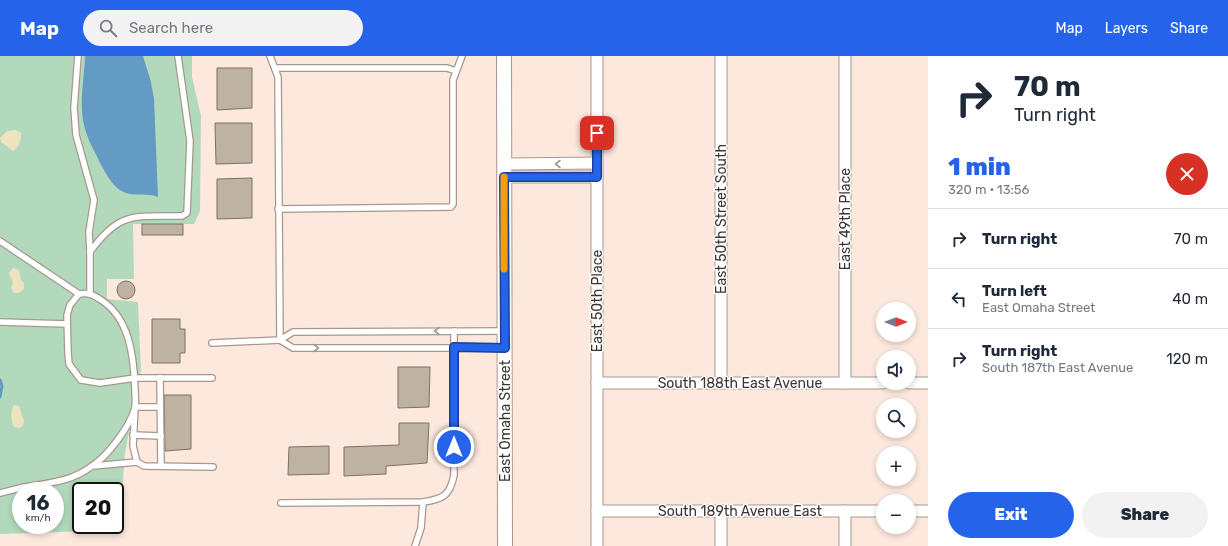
<!DOCTYPE html>
<meta charset="utf-8">
<style>
body{margin:0;font-family:Rubik,sans-serif;background:#f2f2f3;color:#1f2937;height:100vh;display:flex;flex-direction:column;font-size:15px;white-space:nowrap}
*{box-sizing:border-box;margin:0}
p{font-size:13px;color:#747a83}
.icon{flex:none;width:22px;height:22px;fill:none;stroke:currentColor;stroke-width:2;stroke-linecap:round;stroke-linejoin:round}
.map{position:relative;flex:1;overflow:hidden}
.drawer{display:flex;flex-direction:column;background:#fff;width:300px}
.drawer>*{flex:none}
.banner{background:#fff;color:#1f2937;overflow:hidden}
.needle{width:26px;rotate:90deg}
.buttons{position:absolute;left:876px;top:246px;display:grid;gap:8px}
.buttons a{display:grid;place-items:center;width:40px;height:40px;border-radius:50%;background:#fff;box-shadow:0 2px 6px #0003;font-size:20px}
.speed{position:absolute;left:12px;top:426px;display:flex;gap:8px;font-size:20px;font-weight:700;text-align:center}
.speed>*{display:grid;place-content:center;width:52px;height:52px;border-radius:50%;background:#fff;box-shadow:0 2px 6px #0003;line-height:1}
.speed small{font-size:10px;font-weight:400}
.speed .limit{border:2px solid #111;border-radius:6px;background:#fff;color:#111}
.pin{position:absolute;display:grid;place-items:center;width:34px;height:34px;color:#fff;margin:-17px;border-radius:8px;box-shadow:0 2px 6px #0006}
.me{position:absolute;width:44px;margin:-22px;rotate:0deg;stroke-linejoin:round;filter:drop-shadow(0 0 3px #0008)}
.turn{display:flex;align-items:center;gap:14px;height:84px;padding:0 20px;font-size:18px}
.turn .icon{width:52px;height:52px;stroke-width:2.5}
.turn b{display:block;font-size:28px;line-height:34px}
.round{display:grid;place-items:center;flex:none;width:42px;height:42px;border-radius:21px;background:#f2f2f3}
.overview{display:flex;align-items:center;justify-content:space-between;height:68px;padding:0 20px}
h1{font-size:24px;font-weight:800;line-height:30px;color:#2563eb}
.button{display:flex;gap:8px;margin-top:auto;padding:8px 20px}
.button a{flex:1;height:46px;border-radius:24px;background:#2563eb;color:#fff;font-size:16px;font-weight:800;line-height:46px;text-align:center}
.button a+a{background:#f2f2f3;color:#1f2937}
ul{padding:0;list-style:none}
li{display:flex;align-items:center;gap:12px;height:60px;padding:0 20px;border-top:1px solid #e0e1e3}
li div{flex:1}
li b{display:block;font-size:15px}
li em{font-style:normal}
header{display:flex;align-items:center;gap:24px;box-sizing:border-box;height:56px;padding:0 20px;background:#2563eb;color:#fff}
header strong{font-size:19px}
nav{display:flex;gap:22px;margin-inline-start:auto;font-size:14px}
.search{width:280px;height:36px;background:#f2f2f3;display:flex;align-items:center;gap:10px;box-sizing:border-box;padding:0 14px;border-radius:22px;color:#747a83;font-size:15px}
main{display:flex;flex:1;min-height:0}
.map>svg:first-child{display:block}
</style>
<header>
<strong>Map</strong>
<div class="search"><svg class="icon" aria-label="search" viewBox="0 0 24 24"><circle cx="10" cy="10" r="6"/><path d="M15 15l6 6"/></svg>Search here</div>
<nav><a>Map</a><a>Layers</a><a>Share</a></nav>
</header>
<main>
<div class="map">
<svg width="928" height="490" viewBox="0 0 928 490">
<rect width="100%" height="100%" fill="#fce8dd"/>
<!-- green -->
<path fill="#b2d9bc" fill-rule="evenodd" d="M0,0H192V21L201,60L200,155L194,168H133L134,223H107V243L138,246L141,314L125,397L119,474L0,478ZM21,435H55V469H21ZM81,435H115V469H81Z"/>
<!-- sand -->
<g fill="#ede3be">
<path d="M16,74L21,77C22,83 18,93 13,95L1,86L0,82L7,75Z"/>
<polygon points="13,212 19,214 21,224 24,227 24,233 19,237 14,237 11,232 13,226 9,217"/>
<path d="M14,349L19,350L24,365L23,369L20,372L14,371C11,367 10,353 14,349Z"/>
</g>
<!-- water -->
<path fill="#649bc4" d="M85,0H143L151,26L154,43L158,141C147,136 132,142 120,134C110,127 106,117 100,107C96,97 89,87 86,76C78,51 84,26 85,0Z"/>
<g fill="none" stroke-linecap="round" stroke-linejoin="round">
<!-- stream -->
<polyline stroke="#649bc4" stroke-width="3" points="0,324 2,330 0,341"/>
</g>
<!-- building -->
<g fill="#beb3a2" stroke="#7c7262">
<polygon points="217,12 252,12 252,52 217,54"/>
<polygon points="215,67 252,67 252,107 216,108"/>
<polygon points="252,122 252,162 217,163 217,123"/>
<rect x="142" y="168" width="41" height="11"/>
<circle cx="126" cy="234" r="9"/>
<polygon points="152,263 180,263 180,273 185,273 185,297 180,297 180,307 152,307"/>
<polygon points="398,311 430,311 429,351 398,352"/>
<polygon points="164,339 191,339 191,393 165,395"/>
<polygon points="399,367 429,367 427,407 386,410 386,418 344,420 344,391 399,389"/>
<polygon points="329,390 329,418 288,419 289,391"/>
</g>
<g fill="none" stroke-linecap="round" stroke-linejoin="round">
<defs>
<g id="service">
<polyline points="78,0 74,52 76,79 94,144 89,176 90,196"/>
<polyline points="270,0 278,21 280,284 293,292 503,292"/>
<polyline points="275,12 447,12 456,15"/>
<polyline points="278,153 451,151 453,148 453,24 462,0"/>
<polyline points="0,185 79,238"/>
<path d="M90,238V196C120,154 135,161 182,160L187,157L190,85L178,0"/>
<polyline points="0,266 67,268"/>
<polyline points="212,287 280,284 293,276 504,275"/>
<polyline points="160,322 161,410"/>
<polyline points="160,351 135,351 133,390 137,406 144,410 213,411"/>
<polyline points="133,379 161,380"/>
<polyline points="93,410 137,406"/>
<path d="M0,437C8,435 16,433 24,431C49,427 71,426 92,410C108,400 130,370 135,352C136,346 135,339 135,334C134,302 130,262 101,244C94,239 88,236 79,238L70,249L67,259L68,297L69,308L81,324L100,327L135,322H212"/>
<path d="M281,447L423,446C443,443 450,440 454,419V275"/>
<polyline points="415,490 421,472 423,446"/>
</g>
<g id="minor">
<polyline points="597,0 597,490"/>
<polyline points="721,0 721,327"/>
<polyline points="845,0 845,327"/>
<polyline points="504,108 597,107"/>
<polyline points="504,121 597,121"/>
<polyline points="597,327 883,327"/>
<polyline points="909,327 928,327"/>
<polyline points="597,455 883,455"/>
<polyline points="721,455 721,490"/>
<polyline points="845,455 845,490"/>
<polyline points="909,455 928,455"/>
</g>
<polyline id="tertiary" points="504,0 505,490"/>
</defs>
<!-- service casing -->
<use href="#service" stroke="#a9978d" stroke-width="8"/>
<!-- minor casing -->
<use href="#minor" stroke="#a9978d" stroke-width="13"/>
<!-- tertiary casing -->
<use href="#tertiary" stroke="#a9978d" stroke-width="16"/>
<!-- service -->
<use href="#service" stroke="#fff" stroke-width="5.5"/>
<!-- minor -->
<use href="#minor" stroke="#fff" stroke-width="11"/>
<!-- tertiary -->
<use href="#tertiary" stroke="#fff" stroke-width="14"/>
</g>
<!-- one-way arrows -->
<defs><path id="oneway-chevron" d="M-2-3.5L2.5 0L-2 3.5" fill="none" stroke-width="1.6" stroke-linecap="round" stroke-linejoin="round"/></defs>
<g stroke="#9e9a98">
<use href="#oneway-chevron" transform="translate(558 108) rotate(180)"/>
<use href="#oneway-chevron" transform="translate(437 275) rotate(180)"/>
<use href="#oneway-chevron" transform="translate(316 292)"/>
</g>
<g fill="none" stroke-linecap="round" stroke-linejoin="round">
<defs>
<polyline id="route" points="454,391 454,291 505,292 504,121 597,121 597,77"/>
</defs>
<!-- route casing -->
<use href="#route" stroke="#184099" stroke-width="10"/>
<!-- route -->
<use href="#route" stroke="#2563eb" stroke-width="7"/>
<!-- slow -->
<polyline stroke="#f59e0b" stroke-width="7" points="504,121 504,213"/>
</g>
<g text-anchor="middle" dominant-baseline="central" stroke-width="3" stroke-linejoin="round" paint-order="stroke">
<!-- street labels -->
<g font-size="14" fill="#3d3531" stroke="#fff">
<text transform="translate(721 163) rotate(-90)">East 50th Street South</text>
<text transform="translate(845 163) rotate(-90)">East 49th Place</text>
<text transform="translate(597 245) rotate(-90)">East 50th Place</text>
<text x="740" y="327">South 188th East Avenue</text>
<text transform="translate(505 365) rotate(-90)">East Omaha Street</text>
<text x="740" y="455">South 189th Avenue East</text>
</g>
</g>
</svg>
<div class="buttons">
<a><svg class="needle" viewBox="-14 -14 28 28"><path d="M0-13l5 13h-10z" fill="#e53935"/><path d="M0 13l5-13h-10z" fill="#747a83"/></svg></a>
<a><svg class="icon" aria-label="sound" viewBox="0 0 24 24"><path d="M4 9h4l5-4v14l-5-4H4zM17 9q2 3 0 6"/></svg></a>
<a><svg class="icon" aria-label="search" viewBox="0 0 24 24"><circle cx="10" cy="10" r="6"/><path d="M15 15l6 6"/></svg></a>
<a>+</a>
<a>−</a>
</div>
<div class="speed"><div>16<small>km/h</small></div><div class="limit">20</div></div>
<div class="pin" style="left:597px;top:77px;background:#d93025"><svg class="icon" aria-label="arrive" viewBox="0 0 24 24"><path d="M6 21V4h12l-3 4 3 4H6"/></svg></div>
<svg class="me" style="left:454px;top:391px" viewBox="-20 -20 40 40"><circle r="17" fill="#2563eb" stroke="#fff" stroke-width="3"/><path d="M0-11L8 9 0 5-8 9z" fill="#fff"/></svg>
</div>
<section class="drawer">
<div class="banner">
<div class="turn"><svg class="icon" aria-label="right" viewBox="0 0 24 24"><path d="M7 20v-9h11M14 6l5 5-5 5"/></svg><div><b>70 m</b>Turn right</div></div>
</div>
<div class="overview"><div><h1>1 min</h1><p>320 m · 13:56</p></div><a class="round" style="background:#d93025;color:#fff"><svg class="icon" aria-label="close" viewBox="0 0 24 24"><path d="M6 6l12 12M18 6L6 18"/></svg></a></div>
<ul>
<li><svg class="icon" aria-label="right" viewBox="0 0 24 24"><path d="M7 20v-9h11M14 6l5 5-5 5"/></svg><div><b>Turn right</b></div><em>70 m</em></li>
<li><svg class="icon" aria-label="left" viewBox="0 0 24 24"><path d="M17 20v-9H6M10 6l-5 5 5 5"/></svg><div><b>Turn left</b><p>East Omaha Street</p></div><em>40 m</em></li>
<li><svg class="icon" aria-label="right" viewBox="0 0 24 24"><path d="M7 20v-9h11M14 6l5 5-5 5"/></svg><div><b>Turn right</b><p>South 187th East Avenue</p></div><em>120 m</em></li>
</ul>
<div class="button"><a>Exit</a><a>Share</a></div>
</section>
</main>
